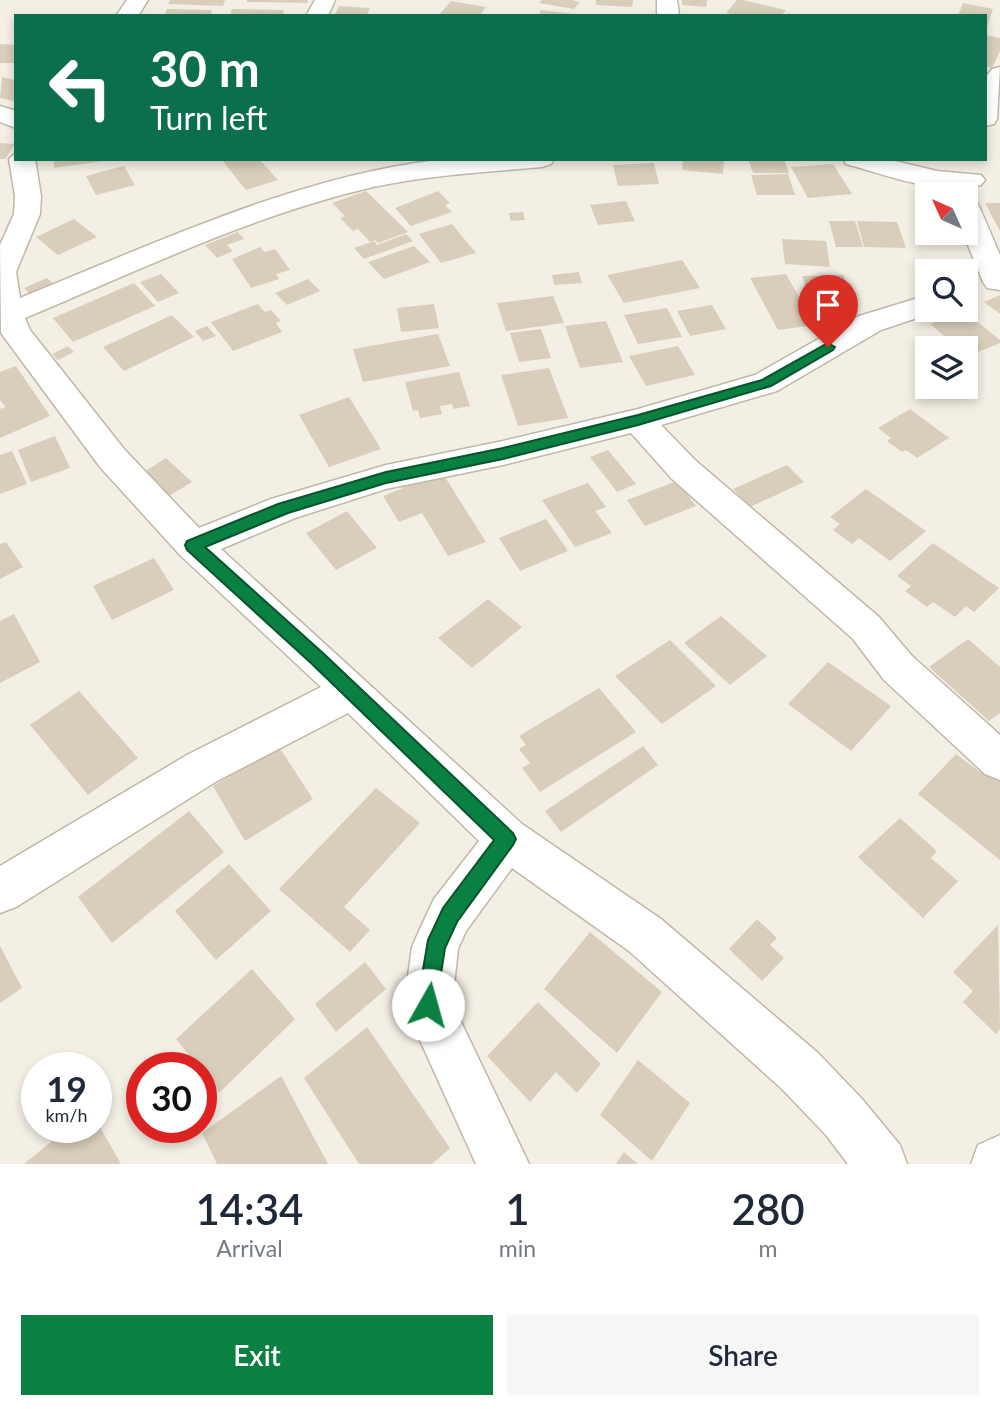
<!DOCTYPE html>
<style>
body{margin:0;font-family:Lato,sans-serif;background:#f6f6f7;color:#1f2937;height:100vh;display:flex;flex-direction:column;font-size:26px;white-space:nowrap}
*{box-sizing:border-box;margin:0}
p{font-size:23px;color:#747a83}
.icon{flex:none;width:38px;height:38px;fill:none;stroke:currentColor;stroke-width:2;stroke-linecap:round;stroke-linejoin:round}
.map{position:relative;height:1164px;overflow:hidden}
.side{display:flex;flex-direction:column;background:#fff;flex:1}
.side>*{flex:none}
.guide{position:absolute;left:14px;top:14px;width:973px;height:147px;border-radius:0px;box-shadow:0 4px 10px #0003;background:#0b6e4f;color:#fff;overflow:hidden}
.needle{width:46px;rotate:315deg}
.controls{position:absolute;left:915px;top:182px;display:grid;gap:14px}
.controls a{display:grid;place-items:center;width:63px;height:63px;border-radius:0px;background:#fff;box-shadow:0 4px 10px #0003;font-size:35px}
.speed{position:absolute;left:21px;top:1052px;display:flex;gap:14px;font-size:35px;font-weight:700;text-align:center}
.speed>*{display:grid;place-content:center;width:91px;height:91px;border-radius:50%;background:#fff;box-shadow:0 4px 10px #0003;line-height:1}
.speed small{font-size:18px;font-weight:400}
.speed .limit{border:10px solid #d22;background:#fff;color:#111}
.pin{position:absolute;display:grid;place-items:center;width:60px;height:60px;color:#fff;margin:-72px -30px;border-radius:50% 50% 50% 0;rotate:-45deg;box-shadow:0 0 7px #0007}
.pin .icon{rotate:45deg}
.me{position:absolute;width:77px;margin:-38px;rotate:7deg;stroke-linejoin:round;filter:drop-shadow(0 0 5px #0008)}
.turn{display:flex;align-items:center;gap:24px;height:147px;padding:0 21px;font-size:32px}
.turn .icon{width:91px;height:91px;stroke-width:2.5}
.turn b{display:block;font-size:49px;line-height:60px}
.eta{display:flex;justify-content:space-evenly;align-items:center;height:119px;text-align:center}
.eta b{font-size:42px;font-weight:600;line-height:49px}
.button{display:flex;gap:14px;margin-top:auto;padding:14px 21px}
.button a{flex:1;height:80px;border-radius:0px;background:#0b8043;color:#fff;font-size:28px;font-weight:600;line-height:80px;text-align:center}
.button a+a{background:#f6f6f7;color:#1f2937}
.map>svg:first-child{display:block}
</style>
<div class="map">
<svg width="1000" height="1164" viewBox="0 0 1000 1164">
<rect width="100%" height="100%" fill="#f4efe4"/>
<!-- building -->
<g fill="#d9cebb">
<polygon points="170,0 225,0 223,6 168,4"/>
<polygon points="247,0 308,0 307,3 247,2"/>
<polygon points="542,0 572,0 580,2 574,9 539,3"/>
<polygon points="596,0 633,0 632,7 596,5"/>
<polygon points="682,0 707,0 706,7 682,5"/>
<polygon points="737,0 742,0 786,10 781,16 739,16 726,13"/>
<polygon points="451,1 486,7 479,16 438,16"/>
<polygon points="963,3 993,9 986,30 985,16 958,16"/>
<polygon points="339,6 370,8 366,16 334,16"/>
<polygon points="167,9 212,10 210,16 164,16"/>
<polygon points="232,9 284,10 282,16 230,16"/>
<polygon points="541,10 575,14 575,16 539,16"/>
<polygon points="985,35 1000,38 1000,51 992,68 985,66"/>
<polygon points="0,44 16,45 16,63 0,63"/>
<polygon points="2,77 16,80 14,101 0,98"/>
<polygon points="0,143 15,144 5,159 0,159"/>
<polygon points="54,159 102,159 102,161 54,168"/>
<polygon points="221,159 259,159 278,180 246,190"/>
<polygon points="683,159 724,159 723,174 682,170"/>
<polygon points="748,159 784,159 789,173 753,173"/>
<polygon points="654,163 659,184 618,186 613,165"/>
<polygon points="833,164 852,194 808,198 791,167"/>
<polygon points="124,166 135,185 96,195 86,176"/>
<polygon points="788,174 795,195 757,195 751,175"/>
<polygon points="915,179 949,183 951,194 917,194"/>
<polygon points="366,191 408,232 378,243 375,240 370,242 358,229 353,231 340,218 345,216 332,203"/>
<polygon points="438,191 450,203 445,205 452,212 411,226 395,208"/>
<polygon points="626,201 635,221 598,225 590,205"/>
<polygon points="985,203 1000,203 1000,231"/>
<polygon points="523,212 525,220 511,221 509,213"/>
<polygon points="74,219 97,237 58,255 36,237"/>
<polygon points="829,221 855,221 863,247 836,247"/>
<polygon points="857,221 897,222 906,248 864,247"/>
<polygon points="452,224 476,253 441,263 419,234"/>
<polygon points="238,232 244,239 227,245 233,251 217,258 205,245"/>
<polygon points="406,234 413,241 364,259 354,248 374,241 377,245"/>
<polygon points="782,239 826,241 830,267 785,264"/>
<polygon points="414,246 430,262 384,279 368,262"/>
<polygon points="260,247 264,252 275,249 290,270 276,274 279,279 251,288 232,259"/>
<polygon points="682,260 700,288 624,303 607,275"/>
<polygon points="579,272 582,283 554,285 552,275"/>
<polygon points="161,274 179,293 158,302 140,282"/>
<polygon points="786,274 815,325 778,330 750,278"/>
<polygon points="843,275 853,301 811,302 802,276"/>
<polygon points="47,278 59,289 36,300 24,288"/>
<polygon points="308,279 320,291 287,305 275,293"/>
<polygon points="134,283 155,306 73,342 53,318"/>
<polygon points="1000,295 1000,314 984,302"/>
<polygon points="553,296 564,323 506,331 497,303"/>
<polygon points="258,304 265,312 271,310 281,321 276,323 282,332 233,351 211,322"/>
<polygon points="434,304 439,328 401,332 397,308"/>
<polygon points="712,305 726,329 690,336 677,311"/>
<polygon points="667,308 682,337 638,344 624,315"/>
<polygon points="964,311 1000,340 1000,343 968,356 966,348 958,348 930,324"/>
<polygon points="172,315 194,337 124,371 103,347"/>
<polygon points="606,321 623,362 580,368 565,326"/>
<polygon points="207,326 216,336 203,341 195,331"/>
<polygon points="541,329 551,358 519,362 510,333"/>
<polygon points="438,334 450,366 363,382 353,349"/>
<polygon points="68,346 74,352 58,360 52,354"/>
<polygon points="678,346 695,375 646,386 629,356"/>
<polygon points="16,366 50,416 0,438 0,409 6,407 0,400 0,372"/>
<polygon points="549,368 568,418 518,426 501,375"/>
<polygon points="459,372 470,406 454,409 452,404 440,406 442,414 420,418 418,410 413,411 405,382"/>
<polygon points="349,397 381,449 329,467 299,415"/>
<polygon points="910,409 949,438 917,458 906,450 902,452 887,441 891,438 878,428"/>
<polygon points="55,436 70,468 31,482 18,450"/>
<polygon points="608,450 636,484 617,492 590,457"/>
<polygon points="12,451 27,484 0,494 0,455"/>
<polygon points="166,458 192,482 169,496 144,472"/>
<polygon points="787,465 804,482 750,507 733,489"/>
<polygon points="443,474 486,542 448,556 422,513 399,522 383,496 403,488 401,484"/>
<polygon points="677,481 696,506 645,526 627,500"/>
<polygon points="588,483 606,507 595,511 612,533 575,547 542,500"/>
<polygon points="866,489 926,531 890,561 859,538 852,544 833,530 840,524 830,517"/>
<polygon points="347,511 377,548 336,570 306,533"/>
<polygon points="546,519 568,551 520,571 499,538"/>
<polygon points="6,542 23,567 0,579 0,544"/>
<polygon points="933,543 999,588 974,612 966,606 955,617 933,602 927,607 905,591 911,586 897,576"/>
<polygon points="154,558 174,590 112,620 93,586"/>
<polygon points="488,599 522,627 472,668 438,638"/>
<polygon points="14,614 40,662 0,683 0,621"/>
<polygon points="721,616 767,656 730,685 684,643"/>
<polygon points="968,639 1000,667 1000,713 989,721 929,667"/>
<polygon points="670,640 716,686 662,724 615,676"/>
<polygon points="828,662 891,706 851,751 788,704"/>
<polygon points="599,688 636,732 540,792 522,768 530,763 519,749 526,745 519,736"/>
<polygon points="79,691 138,758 88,795 30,725"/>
<polygon points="643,746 658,765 561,832 545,811"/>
<polygon points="279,747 313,799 245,841 213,786"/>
<polygon points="956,754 980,772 983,768 1000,781 1000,860 918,794"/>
<polygon points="376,788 420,823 344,907 370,930 350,952 279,889"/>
<polygon points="189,811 224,852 112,943 78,897"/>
<polygon points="900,818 937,851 931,858 958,881 923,918 858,857"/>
<polygon points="229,864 271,911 216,960 175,911"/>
<polygon points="757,919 777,938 770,945 784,958 762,981 729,949"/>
<polygon points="998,925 1000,1029 996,1034 963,1002 973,991 953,972"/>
<polygon points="590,932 662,992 617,1053 544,989"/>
<polygon points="0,946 22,988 0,1003"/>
<polygon points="365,962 386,989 336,1032 315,1004"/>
<polygon points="252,969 295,1019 219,1093 176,1039"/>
<polygon points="538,1002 601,1064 577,1093 556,1072 530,1102 487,1056"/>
<polygon points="367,1027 450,1148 432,1164 359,1164 304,1078"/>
<polygon points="638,1060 690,1103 652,1161 600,1115"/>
<polygon points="281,1076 328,1164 217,1164 202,1133"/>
<polygon points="96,1120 121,1164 24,1164 69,1127 96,1127"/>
<polygon points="624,1152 638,1164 616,1164"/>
</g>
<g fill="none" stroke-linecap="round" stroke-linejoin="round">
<defs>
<g id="minor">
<polygon points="127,0 148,0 138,16 116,16"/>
<polygon points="315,0 335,0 328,16 306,16"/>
<polygon points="657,0 677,0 679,16 657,16"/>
<polygon points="1000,67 997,119 994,124 985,126 985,78 992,69"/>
<polygon points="0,106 16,111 16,128 0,122"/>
<path d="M16,153V159H35L41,196L40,214L16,272L20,298C151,245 297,176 438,160C476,155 516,159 554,159L551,164L542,167C485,172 429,175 373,187C252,215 138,271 25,318L30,330L124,449L199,528L271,499L386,465L503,441L638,409L755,375L859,316L928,295V310L938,311L881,330L777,391L661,425L696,461L879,617L912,656L1000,735V780L985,774L884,680L853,639L672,479L631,433L503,465L386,489L295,518L221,549L522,824L661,919L818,1053L862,1099L900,1145L907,1164H848L826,1135L782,1089L629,951L512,868L466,931L458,949L452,1003L529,1164H476L404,1005L412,947L419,931L434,899L479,841L348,713L217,781L16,907L0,913V866L187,755L321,687L180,555L100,467L1,333L0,245L14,214L15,196L9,159Z"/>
<path d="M843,159H887L937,171L981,175L985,180L981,185C938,196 887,175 846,164Z"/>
<polygon points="966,198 975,200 979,206 1000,255 1000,290 987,288 983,282 963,233 966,233"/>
<polygon points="1000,1135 1000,1164 971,1164 978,1145"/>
</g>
</defs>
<!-- minor casing -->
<use href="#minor" stroke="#c0b8a6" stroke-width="3"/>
<!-- minor -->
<use href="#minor" fill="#fff" fill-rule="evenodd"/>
</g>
<!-- route -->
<polygon fill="#0b8043" stroke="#07532c" stroke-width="2" points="828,343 835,347 833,350 771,386 638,425 503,459 386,483 288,513 205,547 324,654 513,833 516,839 513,845 457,922 445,948 435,1012 428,1015 420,1012 417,1005 428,940 443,908 494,840 312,664 187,550 185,545 187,541 278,504 386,472 503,448 638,415 762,380"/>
</svg>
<div class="controls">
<a><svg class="needle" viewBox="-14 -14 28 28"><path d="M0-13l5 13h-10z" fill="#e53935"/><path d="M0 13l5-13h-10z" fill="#747a83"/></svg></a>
<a><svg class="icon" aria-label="search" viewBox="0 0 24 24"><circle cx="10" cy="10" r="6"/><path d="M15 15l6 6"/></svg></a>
<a><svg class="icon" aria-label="layers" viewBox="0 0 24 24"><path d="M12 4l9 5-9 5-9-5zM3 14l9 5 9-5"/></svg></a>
</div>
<div class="speed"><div>19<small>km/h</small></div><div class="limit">30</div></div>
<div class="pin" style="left:828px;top:347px;background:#d93025"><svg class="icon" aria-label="arrive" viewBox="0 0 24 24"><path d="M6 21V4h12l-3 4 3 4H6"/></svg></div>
<svg class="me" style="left:428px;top:1005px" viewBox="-20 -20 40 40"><circle r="19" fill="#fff"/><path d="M0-13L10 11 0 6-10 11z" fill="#0b8043"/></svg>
<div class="guide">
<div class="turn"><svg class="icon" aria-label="left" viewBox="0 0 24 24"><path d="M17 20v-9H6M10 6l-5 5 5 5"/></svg><div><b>30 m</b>Turn left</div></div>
</div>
</div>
<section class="side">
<div class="eta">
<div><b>14:34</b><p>Arrival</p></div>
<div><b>1</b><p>min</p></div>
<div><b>280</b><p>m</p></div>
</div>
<div class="button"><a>Exit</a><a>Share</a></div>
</section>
